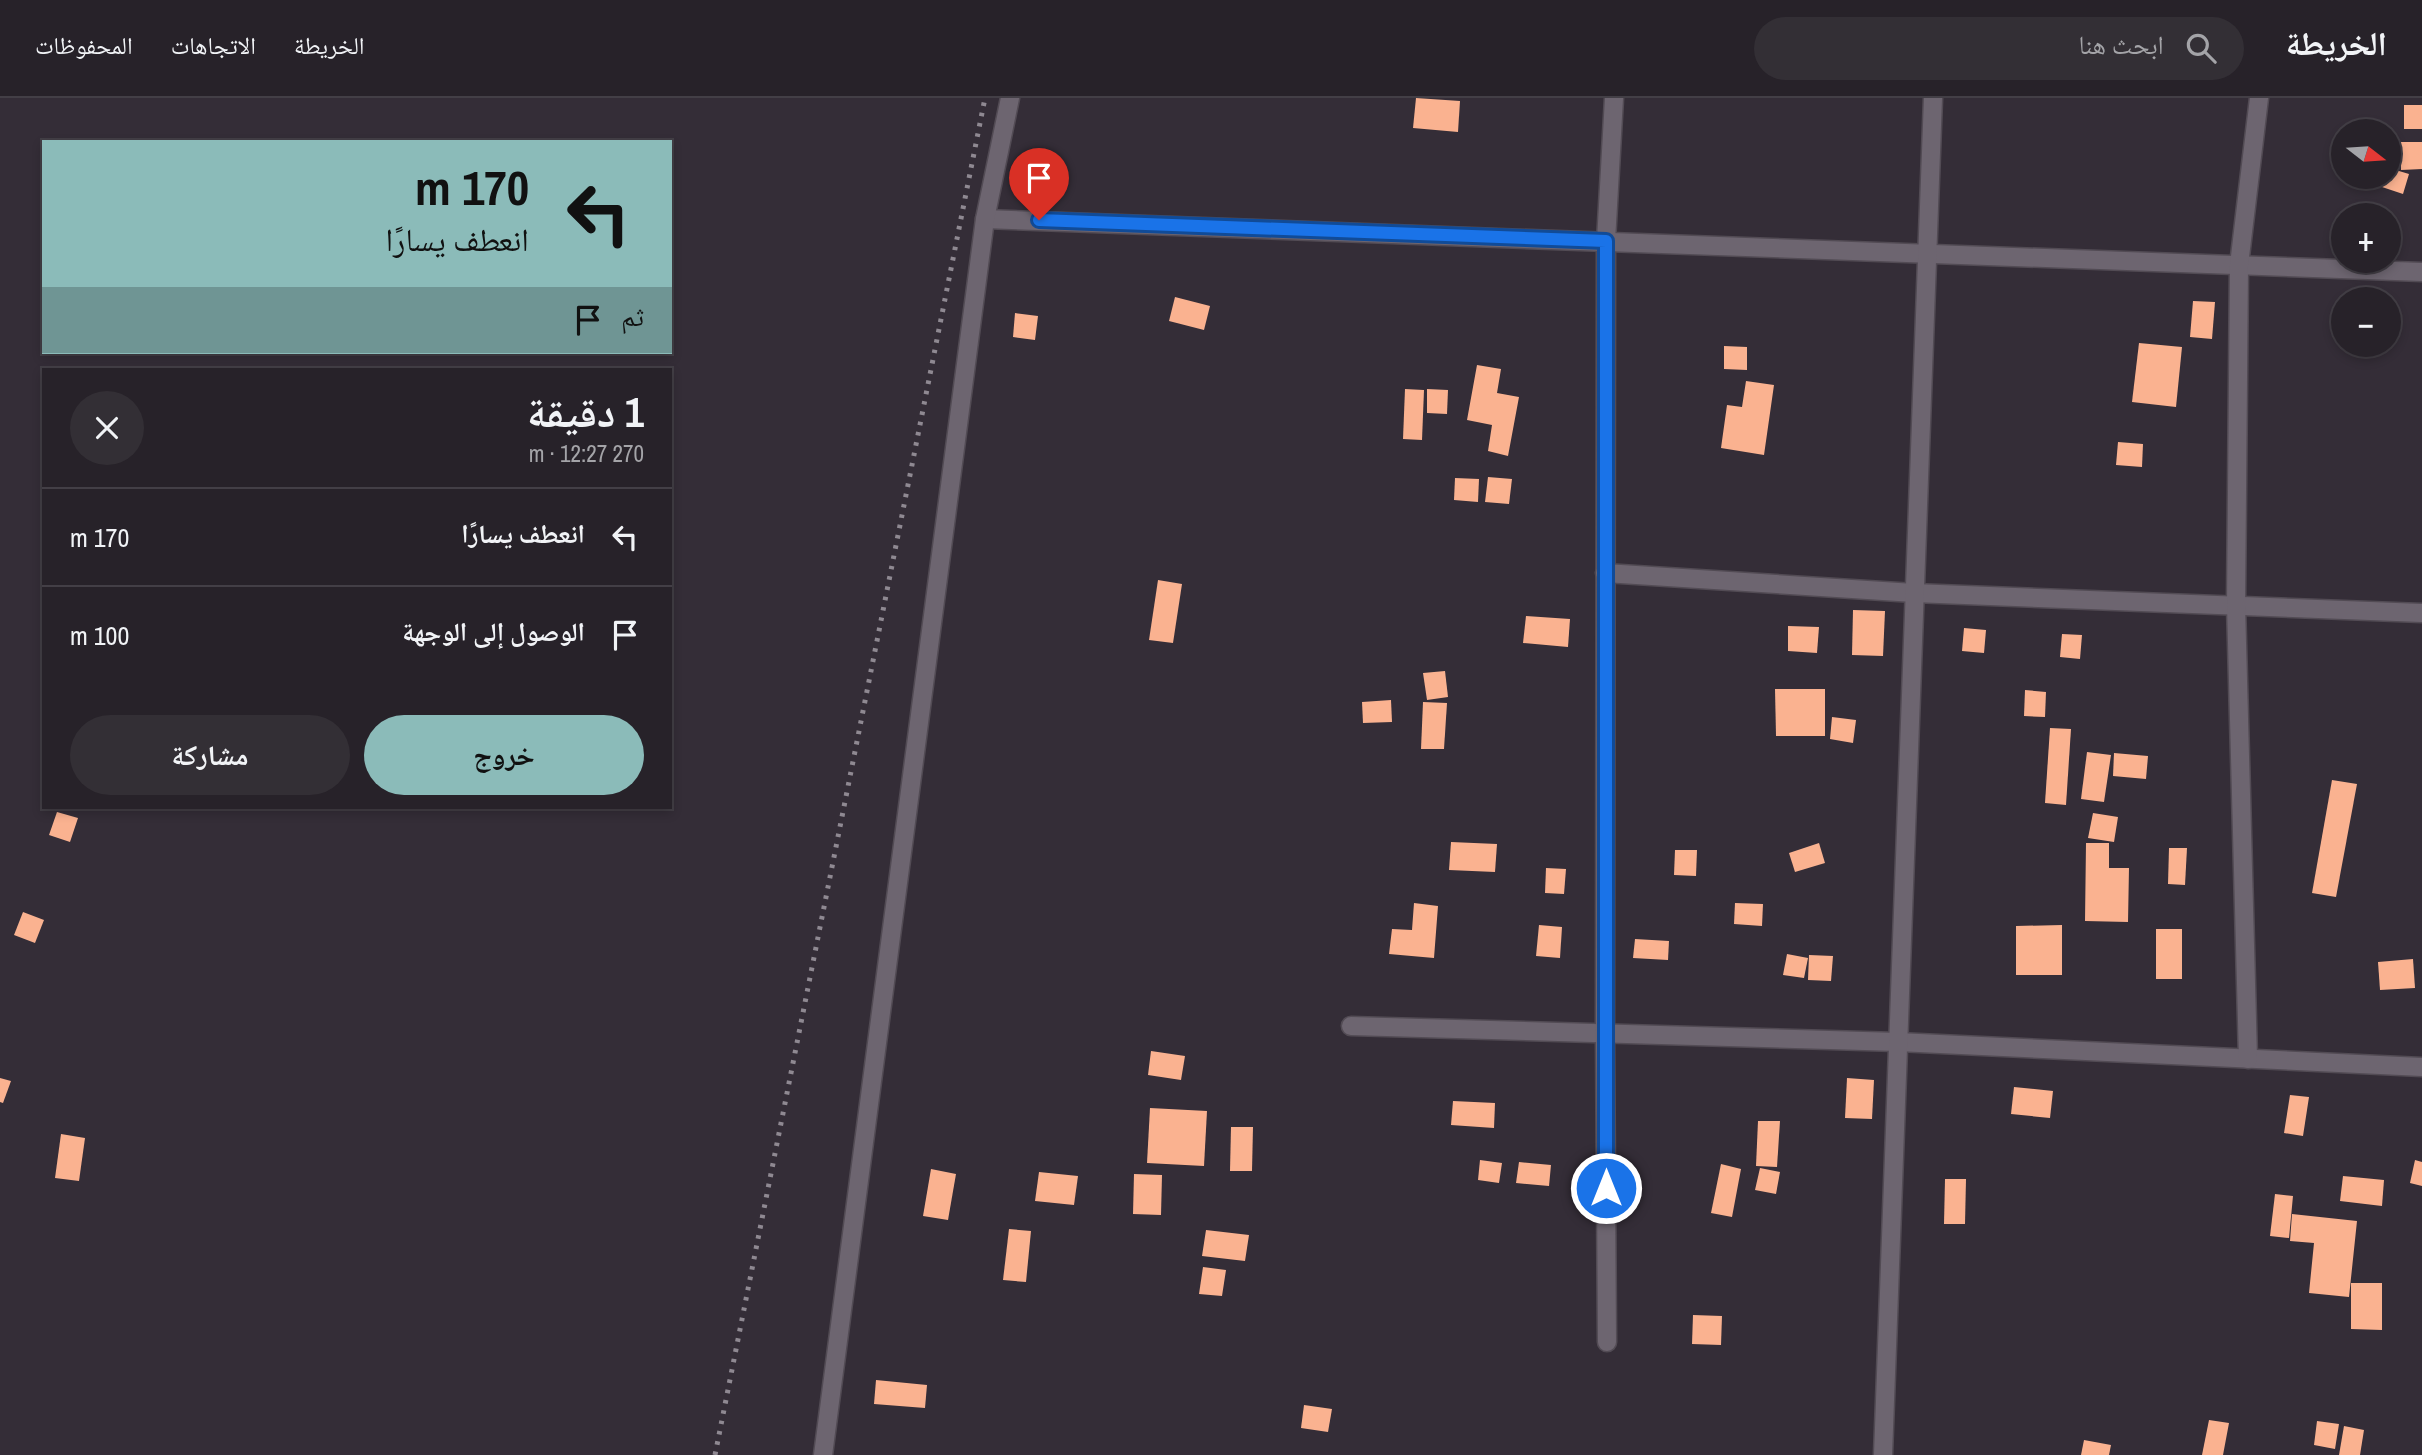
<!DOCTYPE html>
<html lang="ar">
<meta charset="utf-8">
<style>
body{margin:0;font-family:"Archivo Narrow","Noto Naskh Arabic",sans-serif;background:#332f35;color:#f1f3f6;direction:rtl;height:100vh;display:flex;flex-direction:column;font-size:26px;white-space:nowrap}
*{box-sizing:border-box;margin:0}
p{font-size:23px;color:#a4a4a8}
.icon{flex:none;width:38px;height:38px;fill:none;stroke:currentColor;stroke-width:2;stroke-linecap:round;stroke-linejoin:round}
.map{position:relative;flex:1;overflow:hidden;direction:ltr}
.side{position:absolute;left:42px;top:270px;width:630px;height:441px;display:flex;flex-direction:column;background:#272229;border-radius:0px;box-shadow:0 4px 10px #0003,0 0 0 2px #433f46;direction:rtl}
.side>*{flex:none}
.guide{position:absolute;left:42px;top:42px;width:630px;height:214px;border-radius:0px;box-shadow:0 4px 10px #0003,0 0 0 2px #433f46;direction:rtl;background:#8bbbb9;color:#111;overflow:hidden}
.needle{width:46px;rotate:107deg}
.controls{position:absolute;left:2331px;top:21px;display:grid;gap:14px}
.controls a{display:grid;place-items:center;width:70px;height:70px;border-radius:50%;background:#272229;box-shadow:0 4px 10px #0003,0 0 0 2px #433f46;font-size:35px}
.pin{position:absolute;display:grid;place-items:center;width:60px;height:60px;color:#fff;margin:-72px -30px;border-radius:50% 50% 50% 0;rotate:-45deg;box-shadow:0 0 7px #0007}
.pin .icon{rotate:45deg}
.me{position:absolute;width:77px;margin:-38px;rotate:0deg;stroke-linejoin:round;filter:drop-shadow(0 0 5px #0008)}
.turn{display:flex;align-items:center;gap:24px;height:147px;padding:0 28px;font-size:32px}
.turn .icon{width:91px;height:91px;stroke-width:2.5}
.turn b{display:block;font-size:49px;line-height:60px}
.then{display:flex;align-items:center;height:66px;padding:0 28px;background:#0003;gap:14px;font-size:26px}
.round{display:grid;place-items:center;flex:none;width:74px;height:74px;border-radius:37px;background:#332f35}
.overview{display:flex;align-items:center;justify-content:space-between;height:119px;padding:0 28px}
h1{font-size:42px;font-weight:700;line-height:52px}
.primary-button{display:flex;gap:14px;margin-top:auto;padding:14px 28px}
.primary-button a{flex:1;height:80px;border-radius:42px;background:#8bbbb9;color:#111;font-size:28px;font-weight:700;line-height:80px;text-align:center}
.primary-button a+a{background:#332f35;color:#f1f3f6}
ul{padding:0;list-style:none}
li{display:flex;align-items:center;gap:21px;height:98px;padding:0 28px;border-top:2px solid #433f46}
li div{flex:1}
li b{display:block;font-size:26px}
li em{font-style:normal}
header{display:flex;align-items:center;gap:42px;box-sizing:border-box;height:98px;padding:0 35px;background:#272229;border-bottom:2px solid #433f46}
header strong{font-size:33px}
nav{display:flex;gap:38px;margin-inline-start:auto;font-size:24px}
.search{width:490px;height:63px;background:#332f35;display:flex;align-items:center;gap:18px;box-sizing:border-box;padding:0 24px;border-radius:38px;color:#a4a4a8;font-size:26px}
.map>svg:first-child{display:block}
</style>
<header>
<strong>الخريطة</strong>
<div class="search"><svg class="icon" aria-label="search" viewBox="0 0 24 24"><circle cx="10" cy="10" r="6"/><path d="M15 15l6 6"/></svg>ابحث هنا</div>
<nav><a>الخريطة</a><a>الاتجاهات</a><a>المحفوظات</a></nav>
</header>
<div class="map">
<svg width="2422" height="1357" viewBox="0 0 2422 1357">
<rect width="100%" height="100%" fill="#342d37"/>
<!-- building -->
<g fill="#fab290">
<polygon points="1416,0 1460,3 1458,34 1413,30"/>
<rect x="2404" y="7" width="18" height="24"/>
<polygon points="2401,44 2422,44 2422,71 2401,72"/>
<polygon points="2389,70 2409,76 2403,96 2376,87 2378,79 2389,79"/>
<polygon points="1175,199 1210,208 1204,232 1169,223"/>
<polygon points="2193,203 2215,204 2212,241 2190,239"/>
<polygon points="1015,215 1038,218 1035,242 1013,239"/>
<polygon points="2139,245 2182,249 2176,309 2132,304"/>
<polygon points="1724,248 1747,249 1747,272 1724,271"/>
<polygon points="1477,267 1501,271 1497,295 1519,299 1508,358 1488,353 1492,327 1467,322"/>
<polygon points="1746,283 1774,287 1764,357 1721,350 1727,307 1742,309"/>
<polygon points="1405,291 1424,292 1422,342 1403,341"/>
<polygon points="1427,291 1448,292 1447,316 1427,315"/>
<polygon points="2118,344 2143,346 2142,369 2116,367"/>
<polygon points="1488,379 1512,381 1509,406 1485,404"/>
<polygon points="1455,380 1479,381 1478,404 1454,402"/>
<polygon points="1158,482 1182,486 1173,545 1149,542"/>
<polygon points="1853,512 1885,513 1883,558 1852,557"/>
<polygon points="1526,518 1570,521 1568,549 1523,545"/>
<polygon points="1788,528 1819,529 1817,555 1788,553"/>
<polygon points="1964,530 1986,532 1984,555 1962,553"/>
<polygon points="2062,536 2082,537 2080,561 2060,559"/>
<polygon points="1445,573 1448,599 1427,602 1423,575"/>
<polygon points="1775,591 1825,591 1825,638 1776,638"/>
<polygon points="2025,592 2046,594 2045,619 2024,618"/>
<polygon points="1391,602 1392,624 1363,625 1362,604"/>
<polygon points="1423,604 1447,605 1444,651 1421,651"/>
<polygon points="1832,619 1856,622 1853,645 1830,641"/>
<polygon points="2050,630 2071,631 2066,707 2045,705"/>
<polygon points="2087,654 2111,657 2104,704 2081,701"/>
<polygon points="2114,655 2148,658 2146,681 2113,678"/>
<polygon points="2332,682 2357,686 2336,799 2312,795"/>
<polygon points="57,714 78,720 70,744 49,737"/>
<polygon points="2093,715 2118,719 2114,744 2088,740"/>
<polygon points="1451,744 1497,746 1495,774 1449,772"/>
<polygon points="1819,745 1825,765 1795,774 1789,755"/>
<polygon points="2086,745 2109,745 2109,770 2129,770 2128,824 2085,823"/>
<polygon points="2169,750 2187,750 2185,787 2168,786"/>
<polygon points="1675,752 1697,752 1696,778 1674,777"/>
<polygon points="1546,770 1566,771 1564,796 1545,795"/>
<polygon points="1414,805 1438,808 1434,860 1389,856 1392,831 1412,832"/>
<polygon points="1735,805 1763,806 1762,828 1734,826"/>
<polygon points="23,814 44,822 35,845 14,837"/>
<polygon points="1539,827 1562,829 1560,860 1536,858"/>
<polygon points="2062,827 2062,877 2016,877 2016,828"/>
<rect x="2156" y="831" width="26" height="50"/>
<polygon points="1635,841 1669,843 1668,862 1633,860"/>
<polygon points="1787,856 1808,860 1804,880 1783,877"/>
<polygon points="1809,857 1833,858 1831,883 1808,882"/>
<polygon points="2413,861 2415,890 2380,892 2378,864"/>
<polygon points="1151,953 1185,958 1181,982 1148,977"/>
<polygon points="0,980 11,983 3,1005 0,1004"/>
<polygon points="1847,980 1874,982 1872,1021 1845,1020"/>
<polygon points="2014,989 2053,993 2050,1020 2011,1016"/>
<polygon points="2290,997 2309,999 2303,1038 2284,1035"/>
<polygon points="1453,1003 1495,1005 1494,1030 1451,1027"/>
<polygon points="1150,1010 1207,1013 1204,1068 1147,1065"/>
<polygon points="1758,1023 1780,1023 1777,1069 1756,1068"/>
<polygon points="1231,1029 1253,1029 1252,1073 1230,1073"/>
<polygon points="61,1036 85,1040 79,1083 55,1080"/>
<polygon points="1480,1062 1502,1065 1499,1085 1478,1082"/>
<polygon points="2415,1062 2422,1064 2422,1088 2410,1085"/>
<polygon points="1519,1064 1551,1067 1549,1088 1516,1085"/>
<polygon points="1721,1066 1741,1071 1732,1119 1711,1115"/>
<polygon points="1760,1070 1780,1074 1776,1096 1755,1092"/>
<polygon points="931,1071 956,1076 948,1122 923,1118"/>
<polygon points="1039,1074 1078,1078 1074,1107 1035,1103"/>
<polygon points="1134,1076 1162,1077 1161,1117 1133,1116"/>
<polygon points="2343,1078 2384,1082 2382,1108 2340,1103"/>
<polygon points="1945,1081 1966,1081 1965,1126 1944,1126"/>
<polygon points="2275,1096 2293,1098 2289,1140 2270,1138"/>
<polygon points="2292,1116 2357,1123 2349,1199 2309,1195 2314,1145 2290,1143"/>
<polygon points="1009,1131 1031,1133 1026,1184 1003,1182"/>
<polygon points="1206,1132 1249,1137 1245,1163 1202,1158"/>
<polygon points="1203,1169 1226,1172 1222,1198 1199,1196"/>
<polygon points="2351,1185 2382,1185 2382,1232 2351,1231"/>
<polygon points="1693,1217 1722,1218 1721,1247 1692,1246"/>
<polygon points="876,1282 927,1287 925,1310 874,1306"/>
<polygon points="1304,1307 1332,1311 1328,1334 1301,1330"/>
<polygon points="2209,1322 2229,1325 2223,1357 2202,1357"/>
<polygon points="2317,1323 2339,1326 2335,1351 2314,1347"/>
<polygon points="2344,1328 2364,1332 2360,1357 2339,1357"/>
<polygon points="2084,1342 2111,1347 2109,1357 2081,1357"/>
</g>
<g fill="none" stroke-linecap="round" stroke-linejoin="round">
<defs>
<g id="minor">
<polyline points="985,121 2422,174"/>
<polyline points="1605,475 1914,495 2422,515"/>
<polyline points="1351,928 1898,944 2422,969"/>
<polyline points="2248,961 2236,507 2239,167 2259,0"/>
<polyline points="1607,1244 1605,935 1606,143 1614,0"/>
<polyline points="823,1357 985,121 1010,0"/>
<polyline points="1883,1357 1933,0"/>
</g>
</defs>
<!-- minor casing -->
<use href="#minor" stroke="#524b54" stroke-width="21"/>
<!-- minor -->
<use href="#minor" stroke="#6d6570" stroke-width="18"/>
<!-- rail -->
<polyline stroke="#8f8992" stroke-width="5" stroke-dasharray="3.5 7" stroke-linecap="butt" points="715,1357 985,0"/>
</g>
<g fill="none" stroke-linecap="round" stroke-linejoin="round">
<defs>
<polyline id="route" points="1039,122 1606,143 1606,1090"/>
</defs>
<!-- route casing -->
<use href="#route" stroke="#114b97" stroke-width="18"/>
<!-- route -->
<use href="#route" stroke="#1a73e8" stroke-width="12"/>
</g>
</svg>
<div class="controls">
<a><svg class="needle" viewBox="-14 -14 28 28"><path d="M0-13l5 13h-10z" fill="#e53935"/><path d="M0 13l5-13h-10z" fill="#a4a4a8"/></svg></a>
<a>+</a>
<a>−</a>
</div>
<div class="pin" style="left:1039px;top:122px;background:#d93025"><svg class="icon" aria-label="arrive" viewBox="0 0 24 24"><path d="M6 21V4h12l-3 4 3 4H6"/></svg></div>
<svg class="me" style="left:1606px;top:1090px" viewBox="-20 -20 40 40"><circle r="17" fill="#1a73e8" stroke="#fff" stroke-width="3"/><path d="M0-11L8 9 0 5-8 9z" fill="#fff"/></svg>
<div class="guide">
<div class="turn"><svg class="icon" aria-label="left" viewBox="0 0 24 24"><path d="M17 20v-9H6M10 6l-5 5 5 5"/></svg><div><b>170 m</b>انعطف يسارًا</div></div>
<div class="then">ثم<svg class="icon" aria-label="arrive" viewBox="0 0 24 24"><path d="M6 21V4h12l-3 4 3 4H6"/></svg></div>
</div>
<section class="side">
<div class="overview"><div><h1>1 دقيقة</h1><p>270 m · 12:27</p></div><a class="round"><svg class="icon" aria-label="close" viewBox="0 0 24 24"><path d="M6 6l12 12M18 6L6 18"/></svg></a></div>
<ul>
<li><svg class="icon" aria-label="left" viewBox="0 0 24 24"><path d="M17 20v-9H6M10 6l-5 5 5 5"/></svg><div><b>انعطف يسارًا</b></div><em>170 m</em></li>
<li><svg class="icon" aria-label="arrive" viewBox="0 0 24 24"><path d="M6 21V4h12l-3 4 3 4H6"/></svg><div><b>الوصول إلى الوجهة</b></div><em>100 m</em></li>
</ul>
<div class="primary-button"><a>خروج</a><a>مشاركة</a></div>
</section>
</div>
